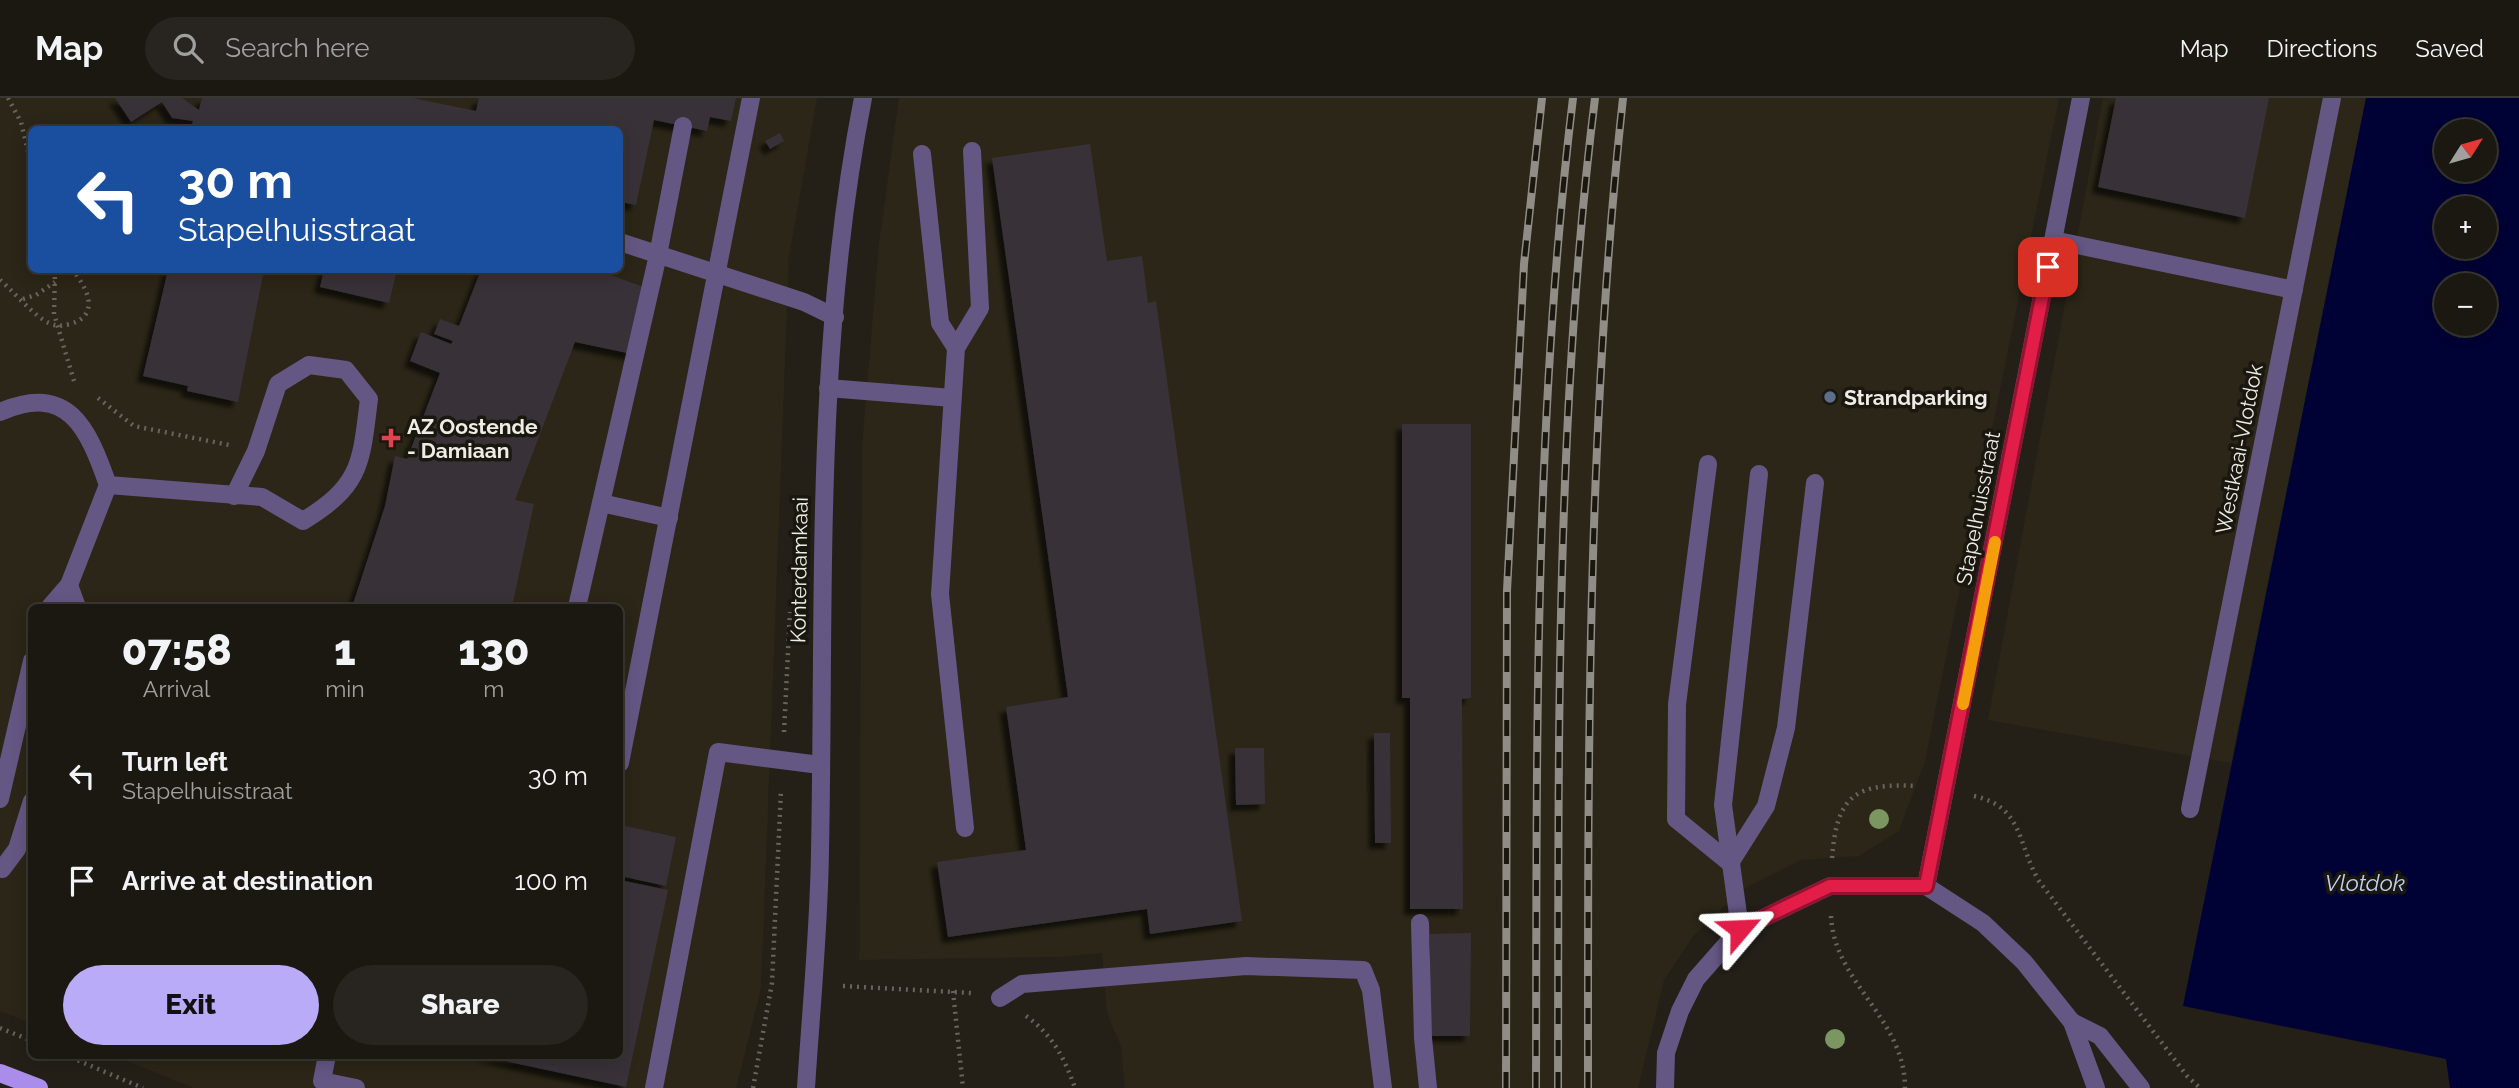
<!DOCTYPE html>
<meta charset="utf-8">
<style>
body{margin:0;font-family:Raleway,sans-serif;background:#282520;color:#f1f3f6;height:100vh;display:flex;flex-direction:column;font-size:26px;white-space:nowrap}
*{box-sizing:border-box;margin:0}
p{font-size:23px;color:#a0a09f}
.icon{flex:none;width:38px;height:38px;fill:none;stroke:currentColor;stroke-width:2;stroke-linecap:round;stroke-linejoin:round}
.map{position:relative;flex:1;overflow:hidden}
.details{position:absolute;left:28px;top:506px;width:595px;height:455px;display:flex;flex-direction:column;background:#1b1812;border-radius:10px;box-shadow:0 4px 18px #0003,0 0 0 2px #393732}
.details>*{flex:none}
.guide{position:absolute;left:28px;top:28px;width:595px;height:147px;border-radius:10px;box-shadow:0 4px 18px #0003,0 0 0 2px #393732;background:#1a4fa0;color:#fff;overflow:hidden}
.needle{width:46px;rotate:53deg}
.controls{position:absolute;left:2434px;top:21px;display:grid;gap:14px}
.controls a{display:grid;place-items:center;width:63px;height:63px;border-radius:50%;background:#1b1812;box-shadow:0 4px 18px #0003,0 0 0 2px #393732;font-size:35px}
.pin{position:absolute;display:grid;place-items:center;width:60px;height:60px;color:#fff;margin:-30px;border-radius:14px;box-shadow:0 4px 10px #0006}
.me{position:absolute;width:77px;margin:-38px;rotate:64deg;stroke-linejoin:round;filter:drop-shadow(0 0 5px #0008)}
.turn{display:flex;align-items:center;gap:24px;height:147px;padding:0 35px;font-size:32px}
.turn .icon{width:91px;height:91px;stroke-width:2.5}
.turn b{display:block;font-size:49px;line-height:60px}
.eta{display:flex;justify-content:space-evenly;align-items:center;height:119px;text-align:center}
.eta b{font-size:42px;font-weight:800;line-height:49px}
.action{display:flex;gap:14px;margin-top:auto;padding:14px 35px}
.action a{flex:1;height:80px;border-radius:42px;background:#b9abf7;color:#111;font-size:28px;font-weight:800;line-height:80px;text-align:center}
.action a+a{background:#282520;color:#f1f3f6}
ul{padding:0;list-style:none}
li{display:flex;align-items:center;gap:21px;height:105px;padding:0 35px}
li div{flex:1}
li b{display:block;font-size:26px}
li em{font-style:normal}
header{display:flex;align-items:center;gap:42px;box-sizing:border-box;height:98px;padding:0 35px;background:#1b1812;border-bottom:2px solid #393732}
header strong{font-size:33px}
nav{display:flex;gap:38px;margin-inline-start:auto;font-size:24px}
.search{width:490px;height:63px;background:#282520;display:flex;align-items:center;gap:18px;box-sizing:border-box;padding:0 24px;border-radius:38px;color:#a0a09f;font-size:26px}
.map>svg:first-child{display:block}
</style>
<header>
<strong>Map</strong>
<div class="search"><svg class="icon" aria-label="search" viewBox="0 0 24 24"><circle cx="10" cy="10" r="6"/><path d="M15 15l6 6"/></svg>Search here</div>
<nav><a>Map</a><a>Directions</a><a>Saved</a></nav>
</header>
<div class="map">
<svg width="2519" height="990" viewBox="0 0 2519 990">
<defs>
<filter id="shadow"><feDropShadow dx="-6" dy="6" stdDeviation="2" flood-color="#0009"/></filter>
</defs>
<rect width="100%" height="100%" fill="#242018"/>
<!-- built -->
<g fill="#2b2617" fill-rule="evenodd">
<path d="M0,0H817L789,159L761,890L736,990H194L112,957H620V509H32L31,925L0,913ZM32,32H620V172H32Z"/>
<polygon points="899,0 2059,0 1925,663 1899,733 1859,758 1801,762 1743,791 1694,837 1664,882 1638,990 1125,990 1121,949 1107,915 1102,855 1057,859 859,862 862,349 879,145"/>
<polygon points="2103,0 2366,0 2231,665 1988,622"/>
</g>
<!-- water -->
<path fill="#000235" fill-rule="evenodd" d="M2366,0H2519V990H2450L2446,961L2183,908ZM2446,33H2485V72H2446ZM2446,110H2485V149H2446ZM2446,187H2485V226H2446Z"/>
<!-- building -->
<g fill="#393138" filter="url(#shadow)">
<polygon points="115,0 182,0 199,12 202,0 413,0 476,13 479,0 736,0 731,23 710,19 707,33 654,22 636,107 620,104 620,32 190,32 193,23 172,20 162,4 131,24"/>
<polygon points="2116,0 2269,0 2245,120 2098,89"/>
<polygon points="780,35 784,43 770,51 765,43"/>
<polygon points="1090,46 1107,163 1142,158 1148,205 1156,203 1242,823 1150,836 1147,811 948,839 937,764 1026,752 1006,609 1068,599 992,60"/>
<polygon points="168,172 264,172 238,304 187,293 188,288 143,278"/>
<polygon points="324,172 397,172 389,205 320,189"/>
<polygon points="481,172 597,172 646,190 632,256 575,244 515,402 534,406 512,509 352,509 385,408 395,358 407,361 440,275 410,263 421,234 451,246 453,243 434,236 440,221 459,228"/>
<polygon points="1402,326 1471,326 1471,600 1462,601 1463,811 1410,811 1410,600 1402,600"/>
<polygon points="1374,635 1390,635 1391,745 1375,745"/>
<polygon points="1235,650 1264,650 1265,706 1236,707"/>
<polygon points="625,728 676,739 666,788 620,778 620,754"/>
<polygon points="620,782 668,792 626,989 482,958 620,957"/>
<polygon points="1471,835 1470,938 1430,938 1430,836"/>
</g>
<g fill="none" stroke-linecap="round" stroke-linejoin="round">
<!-- path -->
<g stroke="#68645d" stroke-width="4.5" stroke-dasharray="2 5" stroke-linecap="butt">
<polyline points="8,0 21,24 32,70"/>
<polyline points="55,172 54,216 74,283"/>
<path d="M0,182C13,193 35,219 49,225C58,229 61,228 70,226C99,218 89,193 75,175L59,172"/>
<polyline points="23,201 36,197 55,184"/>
<polyline points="98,300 134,328 229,347"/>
<polyline points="784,634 790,514"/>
<path d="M1974,698C2024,709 2017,746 2039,783L2187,978L2200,990"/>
<path d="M1832,760C1837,696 1856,685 1917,688"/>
<path d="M1831,818C1834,885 1905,920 1905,990"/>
<polyline points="843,888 971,895"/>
<polyline points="953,893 963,990"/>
<path d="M1026,918C1052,936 1065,961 1075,990"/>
<polyline points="0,930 32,943"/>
<polyline points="65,957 143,990"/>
<polyline points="753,990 772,885 781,692"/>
</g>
<!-- lane -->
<g stroke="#655784" stroke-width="18">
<polyline points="922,56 940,225 956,250"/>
<polyline points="2053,142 2294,192"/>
<polyline points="620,144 804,204 835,219"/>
<polyline points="828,290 952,300"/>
<path d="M0,314C68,284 88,330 108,387L69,487L50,509"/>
<polyline points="1708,366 1677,606 1676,721 1730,765"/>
<path d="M108,387L262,399L303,423C362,387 361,365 369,301L346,272L309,267L278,286L256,353L234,398"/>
<polyline points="601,405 669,420"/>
<polyline points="69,487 77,509"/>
<polyline points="577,509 658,157 683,28"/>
<polyline points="620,665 751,0"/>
<polyline points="0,701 32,563"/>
<polyline points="2190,711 2332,0"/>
<polyline points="965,730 940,496 956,250 980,210 972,53"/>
<polyline points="1730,765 1766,708 1786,630 1815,385"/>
<polyline points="2,771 17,751 32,703"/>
<polyline points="1420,825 1423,940 1428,990"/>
<polyline points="1740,831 1723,707 1759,376"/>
<polyline points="1000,900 1022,886 1246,868 1363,872 1371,892 1383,990"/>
<polyline points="327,957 322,983 356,990"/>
<polyline points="654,990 718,654 820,667"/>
</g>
<!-- street -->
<g stroke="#655784" stroke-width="18">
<polyline points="1926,788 2081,0"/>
<polyline points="2072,924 2100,938 2141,990"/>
<path d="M806,990C811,911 819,832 820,753C825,501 814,248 863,0"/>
<polyline points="1665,990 1666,955 1680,913 1696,881 1740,831 1830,788 1926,788 1983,825 2024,864 2072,924 2096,990"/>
</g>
<!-- primary -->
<polyline stroke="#aa8dea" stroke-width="18" points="0,975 39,990"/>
<defs>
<g id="rail">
<polyline points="1506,990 1507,493 1524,166 1542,0"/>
<path d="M1536,990C1537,659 1533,329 1573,0"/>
<path d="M1558,990C1559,659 1554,329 1595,0"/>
<path d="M1588,990C1588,659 1587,329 1623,0"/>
</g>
</defs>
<!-- rail casing -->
<use href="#rail" stroke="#908d86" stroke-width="8"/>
<!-- rail -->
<use href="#rail" stroke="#1a170f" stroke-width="5" stroke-dasharray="16" stroke-linecap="butt"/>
</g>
<!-- trees -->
<g fill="#7b9661">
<circle cx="1879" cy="721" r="10"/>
<circle cx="1835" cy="941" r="10"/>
</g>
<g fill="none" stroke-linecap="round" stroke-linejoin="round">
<defs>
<polyline id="route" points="1740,831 1830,788 1926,788 2048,169"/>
</defs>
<!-- route casing -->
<use href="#route" stroke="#92132f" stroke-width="18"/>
<!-- route -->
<use href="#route" stroke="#e11d48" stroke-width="12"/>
<!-- slow -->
<polyline stroke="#f59e0b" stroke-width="12" points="1963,606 1995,444"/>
</g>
<!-- markers -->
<circle fill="#5c6f8a" stroke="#1a170f" stroke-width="2.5" cx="1830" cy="299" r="7"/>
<path fill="#e0444e" stroke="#1a170f" stroke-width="2.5" d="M387.5 329.5h7v7h7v7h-7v7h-7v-7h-7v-7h7z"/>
<g text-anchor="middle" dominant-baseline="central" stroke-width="7" stroke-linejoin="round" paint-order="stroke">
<!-- poi labels -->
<g font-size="21" font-weight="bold" fill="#eeece6" stroke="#1a170f" text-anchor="start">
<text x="1844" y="299">Strandparking</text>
<text x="407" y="328">AZ Oostende<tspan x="407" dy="24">- Damiaan</tspan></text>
</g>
<!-- street labels -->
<g font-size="21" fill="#eeece6" stroke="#1a170f">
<text transform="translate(2239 351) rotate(-79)">Westkaai-Vlotdok</text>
<text transform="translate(1978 410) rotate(-79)">Stapelhuisstraat</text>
<text transform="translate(799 472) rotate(-89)">Konterdamkaai</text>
</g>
<!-- water labels -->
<g font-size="23" font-style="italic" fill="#bfd1f3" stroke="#1a170f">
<text x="2365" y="784">Vlotdok</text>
</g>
</g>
</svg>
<div class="controls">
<a><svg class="needle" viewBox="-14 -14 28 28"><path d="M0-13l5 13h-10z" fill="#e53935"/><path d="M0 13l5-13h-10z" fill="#a0a09f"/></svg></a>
<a>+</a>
<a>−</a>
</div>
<div class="pin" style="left:2048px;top:169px;background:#d93025"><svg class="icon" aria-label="arrive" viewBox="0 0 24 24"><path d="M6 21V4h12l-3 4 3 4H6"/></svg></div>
<svg class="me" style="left:1740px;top:831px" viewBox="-20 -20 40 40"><path d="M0-17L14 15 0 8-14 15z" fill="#e11d48" stroke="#fff" stroke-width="4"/></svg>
<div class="guide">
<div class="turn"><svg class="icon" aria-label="left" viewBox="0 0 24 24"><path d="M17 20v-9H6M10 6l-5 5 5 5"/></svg><div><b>30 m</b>Stapelhuisstraat</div></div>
</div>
<section class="details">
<div class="eta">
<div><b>07:58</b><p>Arrival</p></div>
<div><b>1</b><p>min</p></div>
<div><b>130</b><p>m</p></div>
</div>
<ul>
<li><svg class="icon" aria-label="left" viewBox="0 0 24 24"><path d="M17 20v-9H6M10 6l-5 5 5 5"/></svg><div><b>Turn left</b><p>Stapelhuisstraat</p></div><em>30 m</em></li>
<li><svg class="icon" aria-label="arrive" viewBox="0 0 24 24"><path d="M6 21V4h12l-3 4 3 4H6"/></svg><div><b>Arrive at destination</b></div><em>100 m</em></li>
</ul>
<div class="action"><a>Exit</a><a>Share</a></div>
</section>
</div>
